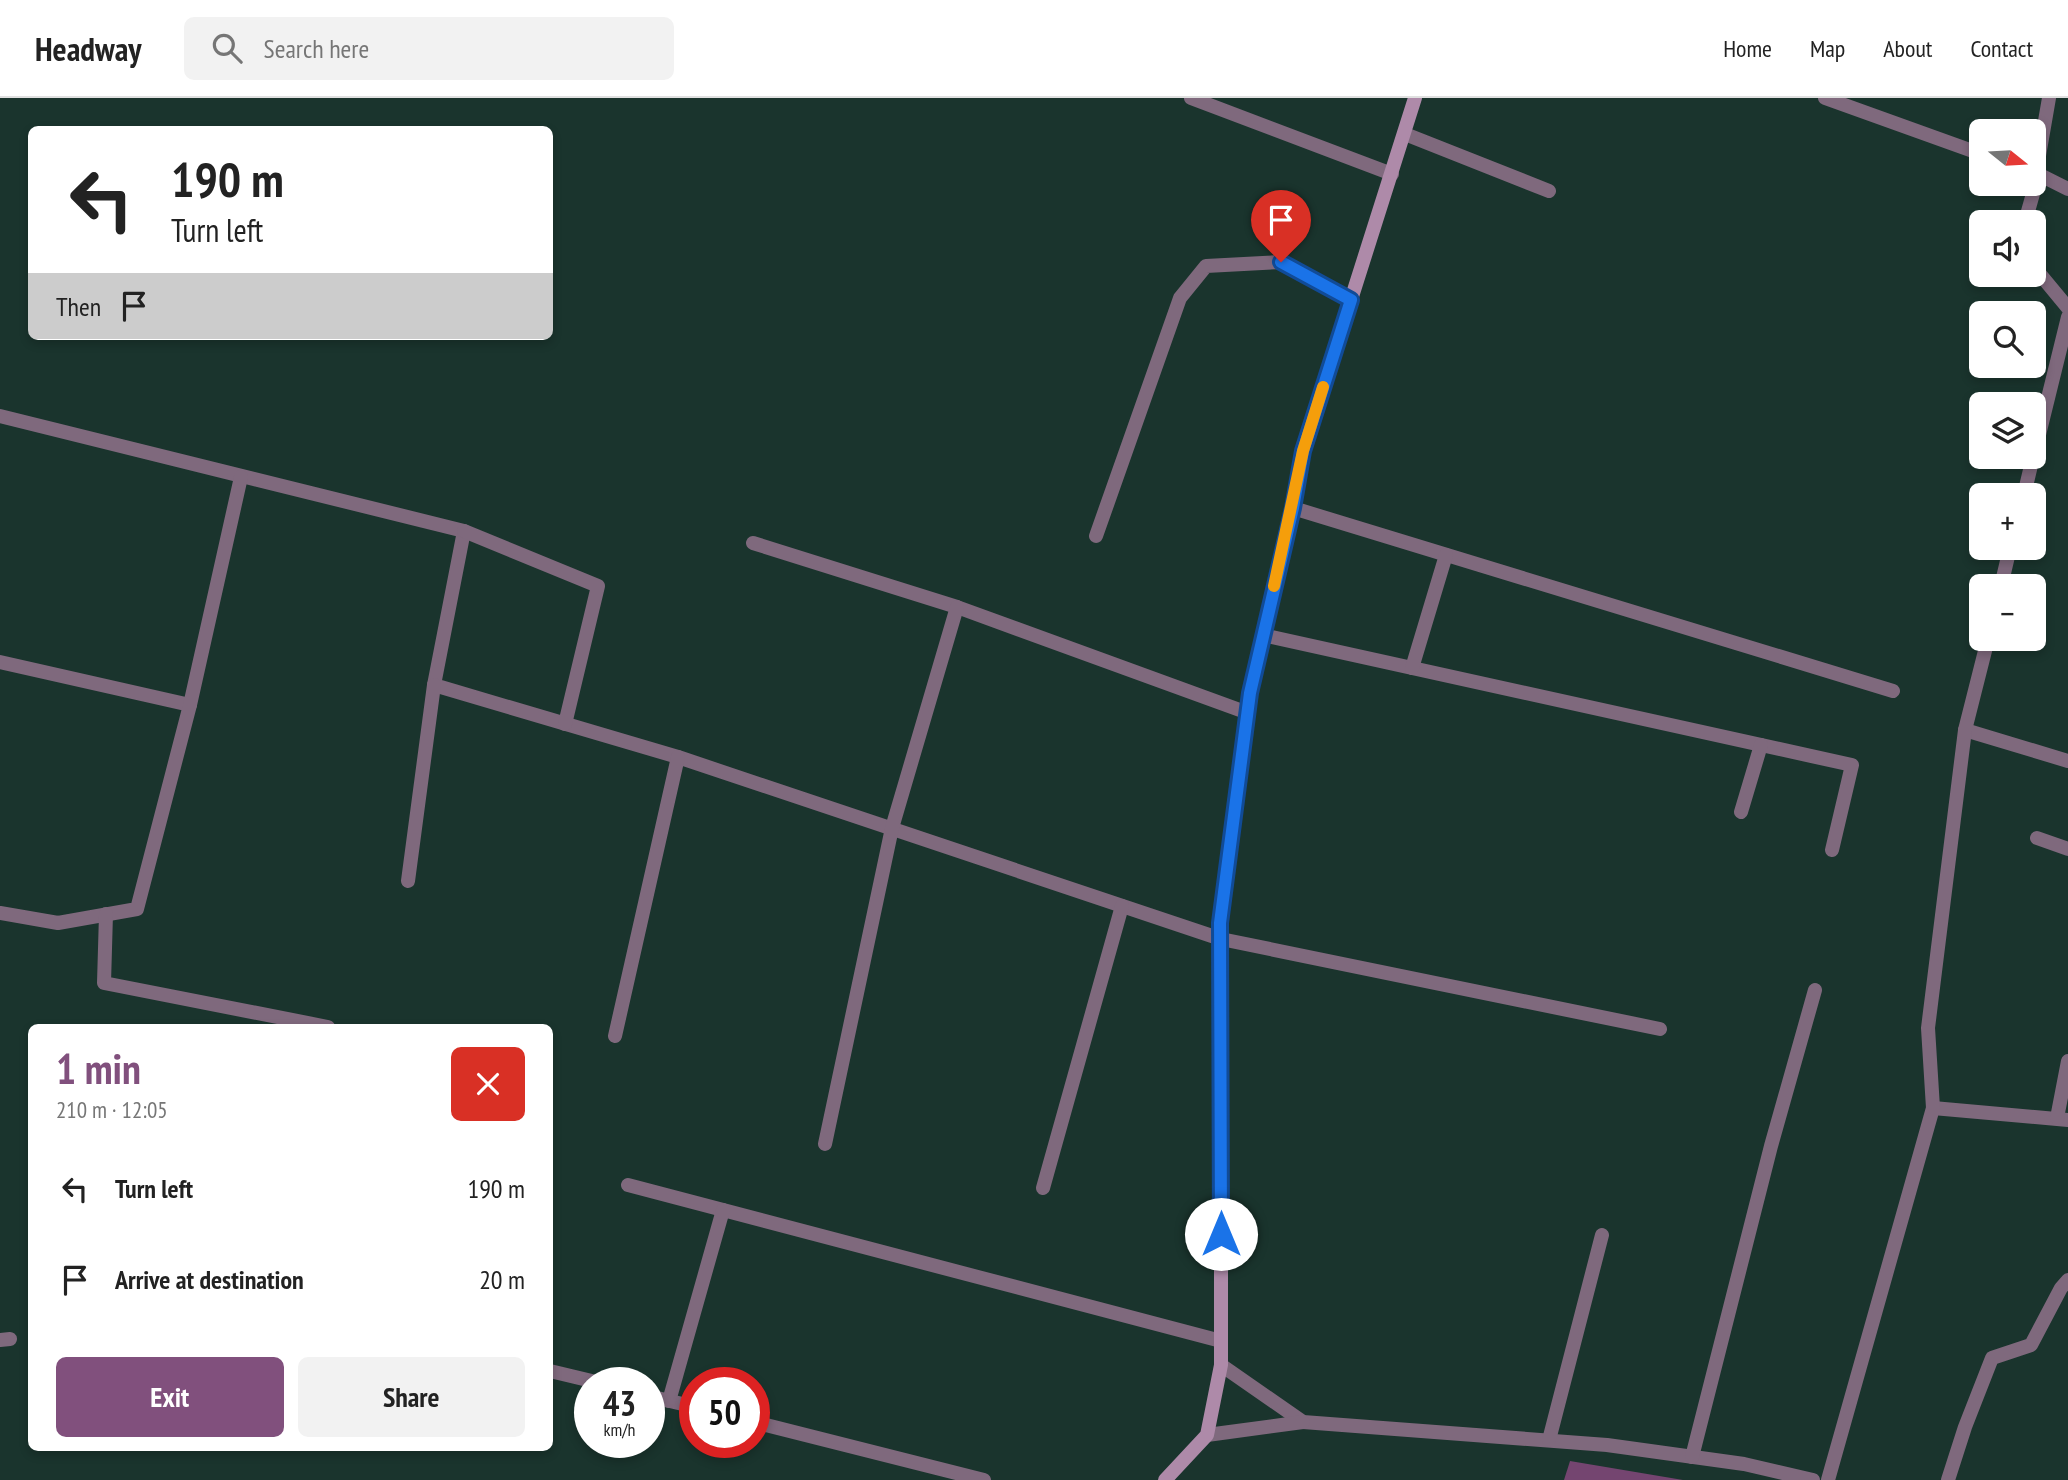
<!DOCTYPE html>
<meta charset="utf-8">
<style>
body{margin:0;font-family:"PT Sans Narrow",sans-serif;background:#f2f2f2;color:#222;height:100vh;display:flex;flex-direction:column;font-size:26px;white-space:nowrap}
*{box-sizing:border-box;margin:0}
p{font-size:23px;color:#767676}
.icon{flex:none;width:38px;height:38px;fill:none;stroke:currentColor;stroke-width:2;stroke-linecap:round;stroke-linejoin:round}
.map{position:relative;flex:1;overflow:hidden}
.details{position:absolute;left:28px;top:926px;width:525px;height:427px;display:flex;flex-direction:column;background:#fff;border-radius:10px;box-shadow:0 4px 10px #0003}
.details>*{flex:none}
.hud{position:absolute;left:28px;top:28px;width:525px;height:214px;border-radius:10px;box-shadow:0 4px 10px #0003;background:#fff;color:#222;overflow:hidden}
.needle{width:46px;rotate:108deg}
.controls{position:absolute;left:1969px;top:21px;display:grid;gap:14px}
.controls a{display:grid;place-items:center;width:77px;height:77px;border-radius:10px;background:#fff;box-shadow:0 4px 10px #0003;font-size:35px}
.speed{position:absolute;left:574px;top:1269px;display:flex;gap:14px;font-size:35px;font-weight:700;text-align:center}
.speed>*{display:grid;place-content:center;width:91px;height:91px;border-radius:50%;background:#fff;box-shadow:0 4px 10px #0003;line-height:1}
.speed small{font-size:18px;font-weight:400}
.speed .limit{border:10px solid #d22;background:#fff;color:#111}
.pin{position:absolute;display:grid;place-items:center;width:60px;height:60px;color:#fff;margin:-72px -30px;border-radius:50% 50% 50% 0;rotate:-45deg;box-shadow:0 0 7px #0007}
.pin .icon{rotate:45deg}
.me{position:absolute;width:77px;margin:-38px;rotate:0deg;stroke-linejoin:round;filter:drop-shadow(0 0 5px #0008)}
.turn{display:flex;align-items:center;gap:24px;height:147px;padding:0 28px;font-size:32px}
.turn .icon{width:91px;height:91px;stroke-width:2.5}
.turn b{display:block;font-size:49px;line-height:60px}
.then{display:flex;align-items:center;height:66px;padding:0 28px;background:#0003;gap:14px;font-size:26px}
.round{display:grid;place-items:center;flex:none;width:74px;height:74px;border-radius:10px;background:#f2f2f2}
.overview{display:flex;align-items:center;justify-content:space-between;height:119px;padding:0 28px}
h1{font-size:42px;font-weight:800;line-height:52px;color:#81507d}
.action{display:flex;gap:14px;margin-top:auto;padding:14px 28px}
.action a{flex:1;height:80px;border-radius:10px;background:#81507d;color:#fff;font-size:28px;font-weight:800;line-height:80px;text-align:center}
.action a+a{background:#f2f2f2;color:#222}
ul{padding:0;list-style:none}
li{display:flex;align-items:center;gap:21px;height:91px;padding:0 28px}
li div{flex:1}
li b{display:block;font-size:26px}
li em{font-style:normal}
header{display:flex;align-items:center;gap:42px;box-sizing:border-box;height:98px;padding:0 35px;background:#fff;border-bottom:2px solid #e0e0e0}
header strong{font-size:33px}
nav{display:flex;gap:38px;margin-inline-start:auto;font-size:24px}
.search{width:490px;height:63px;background:#f2f2f2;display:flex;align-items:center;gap:18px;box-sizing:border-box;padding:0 24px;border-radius:10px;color:#767676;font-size:26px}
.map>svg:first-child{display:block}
</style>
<header>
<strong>Headway</strong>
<div class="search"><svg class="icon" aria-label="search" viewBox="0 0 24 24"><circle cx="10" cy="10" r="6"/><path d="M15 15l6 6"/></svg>Search here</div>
<nav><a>Home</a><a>Map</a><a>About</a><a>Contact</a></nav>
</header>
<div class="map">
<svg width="2068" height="1382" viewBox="0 0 2068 1382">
<rect width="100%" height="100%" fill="#1a342d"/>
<!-- forest -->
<polygon fill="#744570" points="1570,1363 1683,1382 1564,1382"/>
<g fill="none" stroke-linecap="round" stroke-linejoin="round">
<!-- minor -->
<g stroke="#7f697d" stroke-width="14">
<polyline points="1191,0 1392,76"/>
<polyline points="1825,0 1981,56"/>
<polyline points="1405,36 1549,93"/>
<polyline points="2034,74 2068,91"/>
<polyline points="2036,75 2049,0"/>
<polyline points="2025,124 2038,78"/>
<polyline points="2034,169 2068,210"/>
<polyline points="0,318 464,433 434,587 678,659 1221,841 1660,931"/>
<polyline points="2034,357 2068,219"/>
<polyline points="2024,397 2033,359"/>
<polyline points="1293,410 1893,593"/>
<polyline points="464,433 598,488 565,626"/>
<polyline points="1096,438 1180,200 1206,168 1281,164 1351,202"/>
<polyline points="753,445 957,509 1248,615"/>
<polyline points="2001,488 2010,450"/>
<polyline points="1263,537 1852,667 1832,752"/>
<polyline points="0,564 190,607"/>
<polyline points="1412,570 1446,457"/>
<polyline points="1965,632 2068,663"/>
<polyline points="1741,714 1761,647"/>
<polyline points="2037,740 2068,751"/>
<polyline points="408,783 434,587"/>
<polyline points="0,815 58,825 137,811 190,607 241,379"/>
<polyline points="106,816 104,885 328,929"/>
<polyline points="615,938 678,659"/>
<polyline points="1933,1010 2068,1022"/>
<polyline points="2057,1020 2068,963"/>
<polyline points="825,1046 892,730 957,509"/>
<polyline points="628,1087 1221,1243"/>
<polyline points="1043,1090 1122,808"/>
<polyline points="0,1242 10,1241"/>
<polyline points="1221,1267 1303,1324 1607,1347 1744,1366 1813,1382"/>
<polyline points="550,1273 596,1284"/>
<polyline points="649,1298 695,1309"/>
<polyline points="669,1303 723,1112"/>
<polyline points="754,1324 984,1382"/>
<polyline points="1207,1337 1303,1324"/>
<polyline points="1549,1342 1602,1137"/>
<polyline points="1692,1359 1771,1048 1815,892"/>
<polyline points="1828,1382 1933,1010 1928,930 1965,632 1988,541"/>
<polyline points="1948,1382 1965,1329 1992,1260 2031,1247 2061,1190 2068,1182"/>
</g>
<!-- secondary -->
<polyline stroke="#ae8aa9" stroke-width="14" points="1165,1382 1207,1337 1221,1267 1221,825 1250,595 1293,410 1303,353 1415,0"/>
</g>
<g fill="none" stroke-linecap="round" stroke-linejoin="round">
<defs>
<polyline id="route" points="1221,1136 1220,825 1250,595 1293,410 1303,353 1351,202 1281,164"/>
</defs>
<!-- route casing -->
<use href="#route" stroke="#114b97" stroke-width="18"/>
<!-- route -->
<use href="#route" stroke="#1a73e8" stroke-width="12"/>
<!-- slow -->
<polyline stroke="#f59e0b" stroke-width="12" points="1274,488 1303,353 1323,289"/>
</g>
</svg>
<div class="controls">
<a><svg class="needle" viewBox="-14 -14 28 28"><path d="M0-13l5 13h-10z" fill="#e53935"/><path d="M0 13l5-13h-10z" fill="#767676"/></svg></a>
<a><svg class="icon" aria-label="sound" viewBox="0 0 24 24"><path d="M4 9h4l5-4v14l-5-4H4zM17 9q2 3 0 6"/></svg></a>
<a><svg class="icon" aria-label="search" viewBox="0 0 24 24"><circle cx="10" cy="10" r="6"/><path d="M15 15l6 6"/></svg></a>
<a><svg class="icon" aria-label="layers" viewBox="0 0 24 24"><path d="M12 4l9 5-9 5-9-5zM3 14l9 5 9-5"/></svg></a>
<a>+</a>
<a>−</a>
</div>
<div class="speed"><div>43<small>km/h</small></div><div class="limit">50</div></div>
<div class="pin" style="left:1281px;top:164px;background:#d93025"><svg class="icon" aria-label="arrive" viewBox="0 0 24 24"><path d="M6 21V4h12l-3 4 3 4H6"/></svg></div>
<svg class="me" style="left:1221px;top:1136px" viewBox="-20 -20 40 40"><circle r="19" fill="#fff"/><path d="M0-13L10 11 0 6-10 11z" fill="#1a73e8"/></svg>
<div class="hud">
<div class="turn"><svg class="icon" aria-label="left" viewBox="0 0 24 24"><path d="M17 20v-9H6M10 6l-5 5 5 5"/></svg><div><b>190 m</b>Turn left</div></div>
<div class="then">Then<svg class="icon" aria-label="arrive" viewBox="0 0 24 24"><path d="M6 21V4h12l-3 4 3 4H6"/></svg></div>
</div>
<section class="details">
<div class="overview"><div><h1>1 min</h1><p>210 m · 12:05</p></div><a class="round" style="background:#d93025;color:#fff"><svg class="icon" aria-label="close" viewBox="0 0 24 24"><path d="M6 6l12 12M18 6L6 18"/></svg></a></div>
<ul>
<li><svg class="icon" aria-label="left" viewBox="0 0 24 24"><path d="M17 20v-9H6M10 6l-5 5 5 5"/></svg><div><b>Turn left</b></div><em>190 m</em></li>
<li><svg class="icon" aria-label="arrive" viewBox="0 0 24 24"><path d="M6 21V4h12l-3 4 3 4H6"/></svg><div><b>Arrive at destination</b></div><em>20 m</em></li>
</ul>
<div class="action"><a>Exit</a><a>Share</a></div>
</section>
</div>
